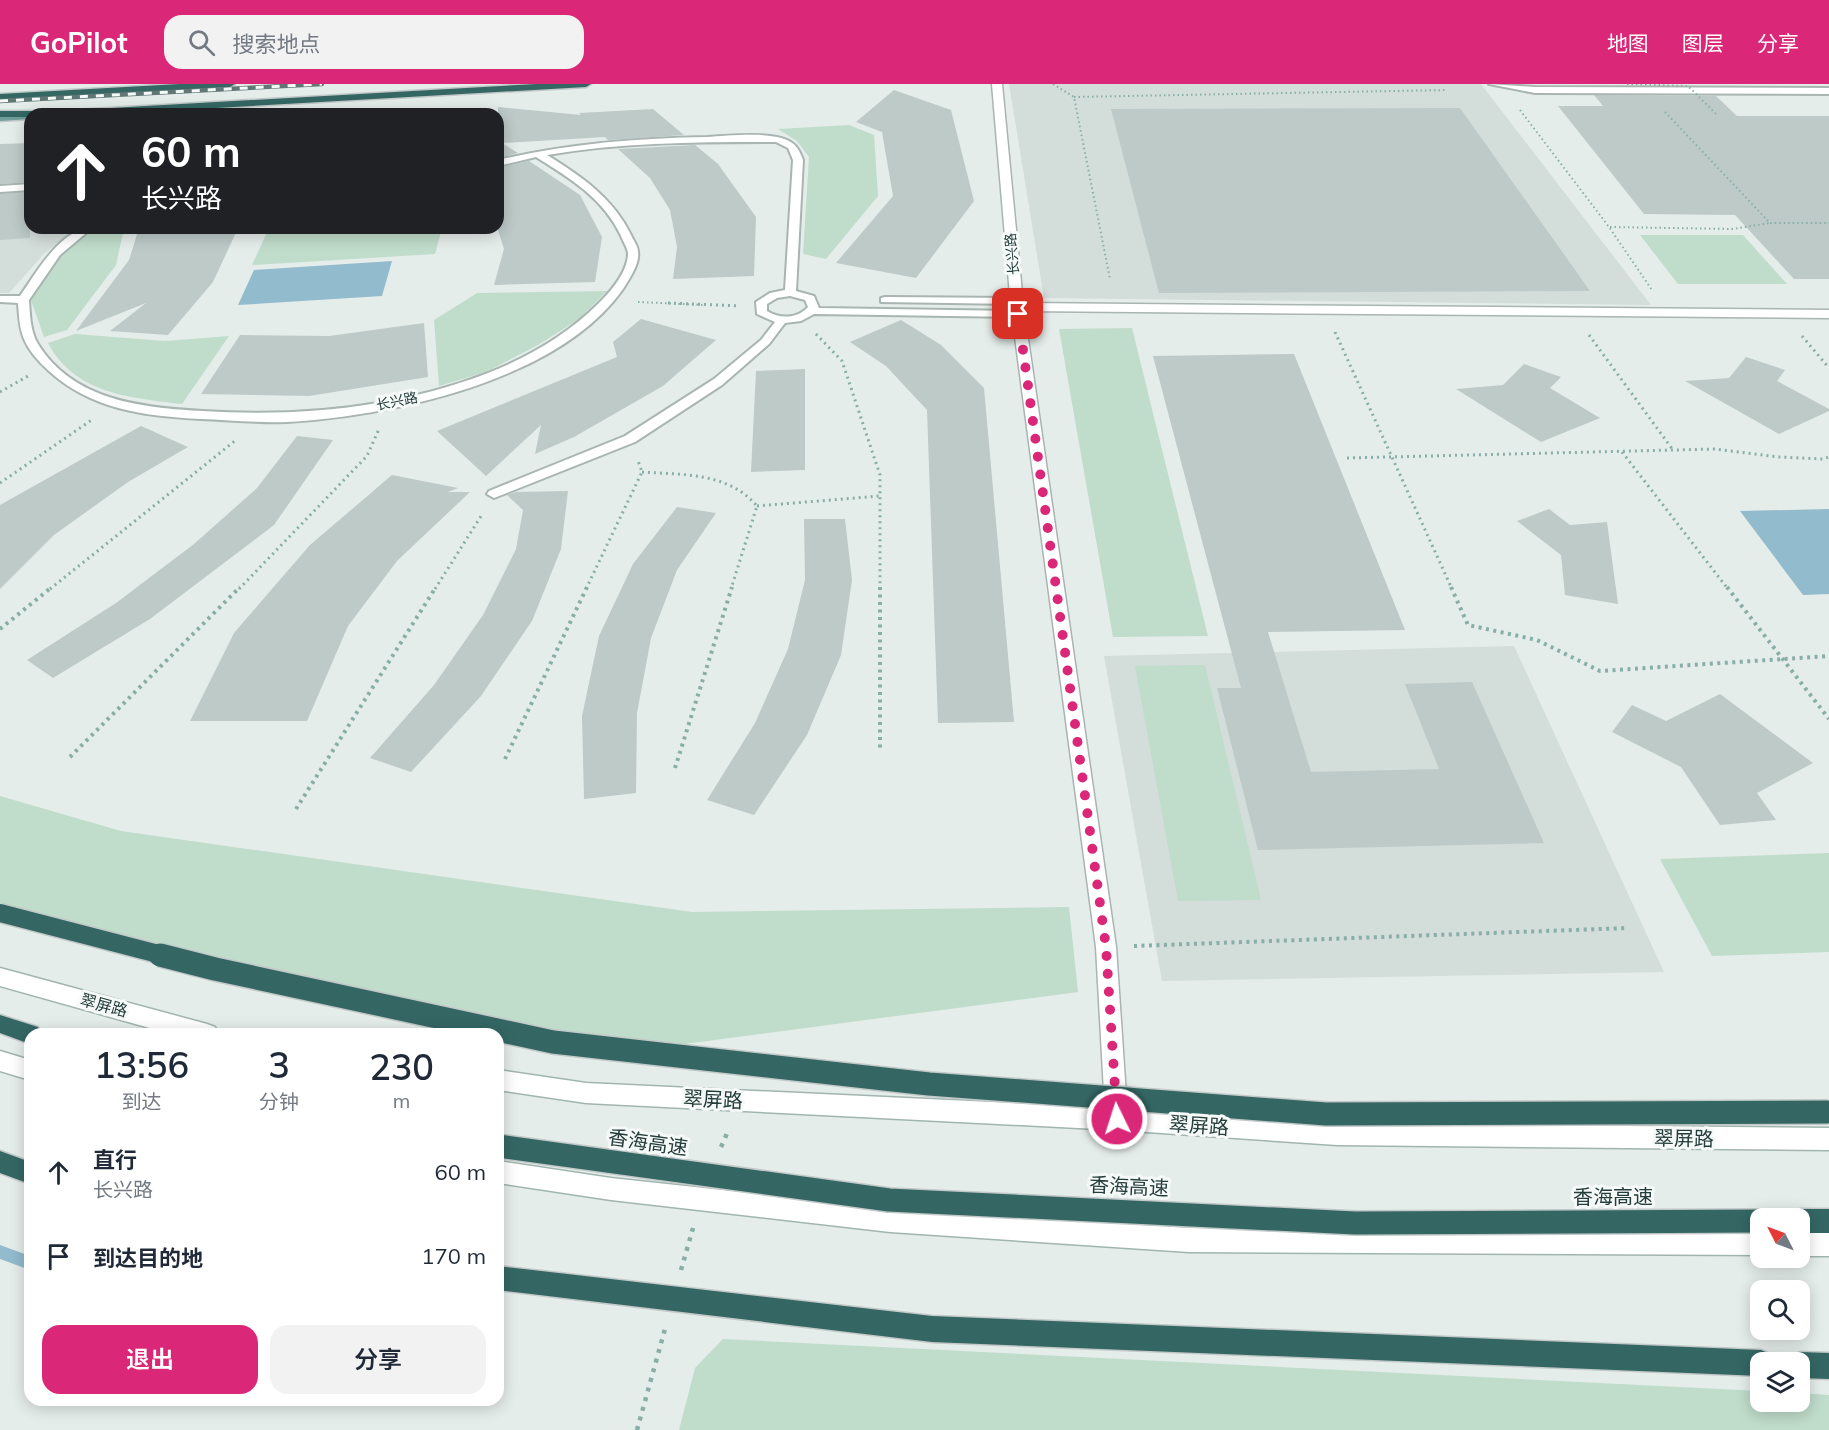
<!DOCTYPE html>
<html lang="zh">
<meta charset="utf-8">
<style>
body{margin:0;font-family:Mulish,"Noto Sans SC",sans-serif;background:#f2f2f3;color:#1f2937;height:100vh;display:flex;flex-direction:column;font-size:22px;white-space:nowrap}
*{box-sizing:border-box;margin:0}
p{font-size:20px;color:#747a83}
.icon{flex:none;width:33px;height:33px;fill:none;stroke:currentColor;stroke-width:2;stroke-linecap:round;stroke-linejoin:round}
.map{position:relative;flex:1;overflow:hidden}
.details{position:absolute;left:24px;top:944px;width:480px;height:378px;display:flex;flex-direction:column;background:#fff;border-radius:18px;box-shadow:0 3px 15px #0003}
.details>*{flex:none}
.guide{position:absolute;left:24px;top:24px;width:480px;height:126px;border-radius:18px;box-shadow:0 3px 15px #0003;background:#202124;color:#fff;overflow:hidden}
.needle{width:39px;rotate:312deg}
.controls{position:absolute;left:1750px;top:1124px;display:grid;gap:12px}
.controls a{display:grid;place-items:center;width:60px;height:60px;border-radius:12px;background:#fff;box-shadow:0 3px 15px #0003;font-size:30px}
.pin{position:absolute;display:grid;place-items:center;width:51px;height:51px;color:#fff;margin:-26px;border-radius:12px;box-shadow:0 3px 9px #0006}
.me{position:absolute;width:66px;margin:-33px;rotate:356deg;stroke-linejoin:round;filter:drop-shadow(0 0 4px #0008)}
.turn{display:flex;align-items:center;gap:21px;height:126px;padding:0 18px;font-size:27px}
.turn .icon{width:78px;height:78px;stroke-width:2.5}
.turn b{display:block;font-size:42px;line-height:51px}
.eta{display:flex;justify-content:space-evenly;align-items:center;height:102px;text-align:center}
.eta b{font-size:36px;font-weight:600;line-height:42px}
.button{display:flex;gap:12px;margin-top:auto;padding:12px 18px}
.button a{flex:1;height:69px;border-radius:18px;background:#db2777;color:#fff;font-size:24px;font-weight:600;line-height:69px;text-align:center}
.button a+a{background:#f2f2f3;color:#1f2937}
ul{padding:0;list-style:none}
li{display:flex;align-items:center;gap:18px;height:84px;padding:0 18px}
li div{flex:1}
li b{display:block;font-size:22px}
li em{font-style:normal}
header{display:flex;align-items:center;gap:36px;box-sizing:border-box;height:84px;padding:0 30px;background:#db2777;color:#fff}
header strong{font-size:28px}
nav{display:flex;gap:33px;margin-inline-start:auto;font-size:21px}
.search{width:420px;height:54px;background:#f2f2f3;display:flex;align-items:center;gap:15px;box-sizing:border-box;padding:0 21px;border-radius:18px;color:#747a83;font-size:22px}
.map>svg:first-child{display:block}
</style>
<header>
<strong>GoPilot</strong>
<div class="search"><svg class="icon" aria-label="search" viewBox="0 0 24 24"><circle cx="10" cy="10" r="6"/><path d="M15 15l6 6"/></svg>搜索地点</div>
<nav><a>地图</a><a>图层</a><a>分享</a></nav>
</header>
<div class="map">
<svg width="1829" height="1346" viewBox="0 0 1829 1346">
<rect width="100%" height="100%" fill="#e5edea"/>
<!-- built -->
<g fill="#d3ddda">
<polygon points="1009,0 1481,0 1651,221 1044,214"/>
<polygon points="30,108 30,144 76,144 44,170 9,209 0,209 0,109"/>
<polygon points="1514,562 1664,888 1162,897 1104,572"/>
</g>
<!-- green -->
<g fill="#c0dccb">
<polygon points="849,41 874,51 878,112 826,175 803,170 809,73 797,57 778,45"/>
<polygon points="94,144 124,144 116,181 67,246 44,253 31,216 61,172"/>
<polygon points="269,144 442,144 435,170 252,181"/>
<polygon points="1640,151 1743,151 1787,200 1678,200"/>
<polygon points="607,207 579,235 538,261 486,288 439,302 434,236 477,209"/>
<polygon points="1132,244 1208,552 1113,553 1059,245"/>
<path d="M75,250L165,257L229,252L182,320C131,314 75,310 48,259Z"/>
<polygon points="1205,581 1261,816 1178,817 1135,582"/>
<polygon points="0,712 121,747 692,828 1069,823 1078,908 601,971 0,838"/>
<polygon points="1829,769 1829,868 1712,872 1660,775"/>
<polygon points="723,1255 1761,1307 1761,1317 1800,1317 1800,1309 1829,1311 1829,1346 679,1346 695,1284"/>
</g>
<!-- water -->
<g fill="#92bbcd">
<polygon points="392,177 382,212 238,221 254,186"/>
<polygon points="1829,425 1829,510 1803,511 1740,427"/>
</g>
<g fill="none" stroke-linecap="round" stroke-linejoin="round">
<!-- stream -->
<polygon fill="#92bbcd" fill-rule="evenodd" points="0,1161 30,1172 30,1186 0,1175"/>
</g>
<!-- building -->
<g fill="#bdcac7">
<polygon points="894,6 951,26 974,117 916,194 836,179 893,112 882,48 856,38"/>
<polygon points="1594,11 1716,12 1737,32 1829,32 1829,195 1794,195 1735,131 1644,130 1558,22 1603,22"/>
<polygon points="498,23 581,31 579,29 653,25 684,51 608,56 605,53 502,59 518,69 498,74"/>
<polygon points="1460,24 1590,207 1159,209 1111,25"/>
<polygon points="30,59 30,98 0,100 0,60"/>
<polygon points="695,61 718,80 756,133 754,192 673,195 677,163 670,126 650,94 618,65"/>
<polygon points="529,77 580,111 602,153 595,198 494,201 504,165 498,146 498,84"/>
<polygon points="30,108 30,154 0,156 0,110"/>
<polygon points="139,144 238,144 213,198 168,251 110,247 146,219 76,247 129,176"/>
<polygon points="641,235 716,256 663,302 574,353 535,370 541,341 486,392 437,347 617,273 613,258"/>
<polygon points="901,236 941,261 984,304 1014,638 938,639 927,326 886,282 850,258"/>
<polygon points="424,239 428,293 309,312 201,310 240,251 329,252"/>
<polygon points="1294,270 1405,546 1268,548 1311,688 1439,685 1405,600 1472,598 1544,759 1258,766 1217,604 1241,604 1153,272"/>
<polygon points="1746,273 1785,286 1777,297 1829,325 1829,327 1779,350 1685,297 1729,294"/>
<polygon points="1524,280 1561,293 1550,304 1600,334 1541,358 1456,305 1503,301"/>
<polygon points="805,285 805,386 751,388 756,287"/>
<polygon points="141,342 188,363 128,398 54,451 0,505 0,421"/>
<polygon points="297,352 333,356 274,441 150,535 53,594 27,576 116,519 194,460 257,404"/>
<polygon points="392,391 458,404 448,408 470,408 397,477 348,542 307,637 190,637 234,549 310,461"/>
<polygon points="568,407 561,465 532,537 481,612 411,688 370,674 434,601 483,531 516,465 523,426 507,411 516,408"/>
<polygon points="677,423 716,429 677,486 651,554 637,629 636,709 584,715 582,632 599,552 633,480"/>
<polygon points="1549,425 1570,441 1607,438 1618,520 1565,511 1561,471 1517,437"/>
<polygon points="804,435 845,435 852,496 841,571 807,651 754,731 707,716 755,639 788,565 805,496"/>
<polygon points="1720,610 1813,679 1757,709 1776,736 1720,741 1681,683 1612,648 1632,621 1666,637"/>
</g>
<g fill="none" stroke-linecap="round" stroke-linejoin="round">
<defs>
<g id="lane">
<polygon points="1489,0 1535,3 1829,4 1829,10 1535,9"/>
<path d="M707,53C728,52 771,47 789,57C797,61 800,68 803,76L796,207L814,212L819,224L1018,227L1024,230L1018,233L814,230L801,237L785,239L769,260L722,301L635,358L494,414L487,410L489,407L625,352L714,295L761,256L775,238L757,230L756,218L770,209L785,206L793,76L788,64L776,58C699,58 623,58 547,71C581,92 613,114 631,151C633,156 638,162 638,168C640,180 629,195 623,205C596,243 553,270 511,288C445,317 359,334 287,338C258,339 229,336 201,335C145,332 92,326 49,287C39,278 29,267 24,255C19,243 19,231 18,219L0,218V212H20C36,189 61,144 92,144L60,171L29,216C30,230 30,247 38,260C73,317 144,324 203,327C300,333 397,324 488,289C529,273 568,250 599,219C611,207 628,188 628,169C627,163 623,157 621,152C604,115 570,94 536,73L498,82V76C567,60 636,54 707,53ZM790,212L805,216L808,223C797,235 780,235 767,227V220L777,214Z"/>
<polygon points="30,100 30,106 0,108 0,102"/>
<polygon points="885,213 1016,214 1022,217 1016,220 881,218 881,214"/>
</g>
<polygon id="street" points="992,0 1002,0 1023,219 1829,226 1829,234 1024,227 1116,863 1127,1026 1124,1033 1116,1036 1108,1033 1105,1026 1096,863 1011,223"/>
<g id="secondary">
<polygon points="0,884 207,940 215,943 218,950 171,950 0,902"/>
<polygon points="0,967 30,976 30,996 0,987"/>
<polygon points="498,986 586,999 1117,1024 1337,1039 1829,1044 1829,1066 1337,1061 1117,1046 586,1019 498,1006"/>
<polygon points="498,1077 611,1094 890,1124 1189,1144 1761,1147 1761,1171 1189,1168 890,1148 611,1116 498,1099"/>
<rect x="1800" y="1148" width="29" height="24"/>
</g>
<polygon id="primary" points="30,29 34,30 30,30 30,35 0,37 0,31"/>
<g id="highway">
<polygon points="179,0 235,0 230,3 0,16 0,10"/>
<polygon points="536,0 591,0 586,3 110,30 30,30 30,33 0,33 0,27 58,27"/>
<polygon points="0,931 38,943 41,950 30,950 30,960 0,949"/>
<polygon points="0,1067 30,1078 30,1100 0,1089"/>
<polygon points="1800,1125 1829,1125 1829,1149 1800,1149 1800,1134 1789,1134 1792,1129"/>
<polygon points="498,1182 932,1232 1761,1266 1770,1270 1773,1278 1761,1278 1761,1292 932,1258 498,1206"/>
<polygon points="1800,1268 1829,1269 1829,1295 1800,1294 1800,1278 1788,1278 1791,1272"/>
</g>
</defs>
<!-- lane casing -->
<use href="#lane" stroke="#a8b5b2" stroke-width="4"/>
<!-- street casing -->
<use href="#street" stroke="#a8b5b2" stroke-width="3"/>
<!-- secondary casing -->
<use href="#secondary" stroke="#a1b5b0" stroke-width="3"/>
<!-- primary casing -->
<use href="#primary" stroke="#c2c9c8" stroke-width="3"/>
<!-- highway casing -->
<use href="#highway" stroke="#c2c9c8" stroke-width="3"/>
<!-- path-far3 -->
<g stroke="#88aea7" stroke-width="2" stroke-dasharray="1.5 3" stroke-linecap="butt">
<polyline points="1053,0 1074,13 1110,195"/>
<polyline points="1074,13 1447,6"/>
<polyline points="1520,26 1609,143 1652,206"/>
<polyline points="1665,28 1770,139 1829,139"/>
<polyline points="1610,143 1732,145 1770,139"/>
<polyline points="638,218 705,221"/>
</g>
<!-- path-far2 -->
<g stroke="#88aea7" stroke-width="3" stroke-dasharray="2 4" stroke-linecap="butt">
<polyline points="668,219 739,222"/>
<polyline points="1335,248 1452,505"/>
<polyline points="816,250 842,277 880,391 880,505"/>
<polyline points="1589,251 1673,366"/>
<polyline points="1802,252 1829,284"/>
<polyline points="0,308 28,292"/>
<polyline points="1622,368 1728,505"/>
<polyline points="1347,374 1715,365 1778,373 1823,375 1829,373"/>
<path d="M642,388C683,391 728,388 757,422L731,505"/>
<polyline points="0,399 93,335"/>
<polyline points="757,422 880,412"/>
<polyline points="50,505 236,356"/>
<polyline points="239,505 367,372 379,345"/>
<polyline points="435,505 483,429"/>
<polyline points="586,505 642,388 638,377"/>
</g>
<!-- path-far1 -->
<g stroke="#88aea7" stroke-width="4" stroke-dasharray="3 4.5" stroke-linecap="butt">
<polyline points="880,503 880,668"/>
<polyline points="1451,503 1468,541 1537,556 1600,587 1829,572"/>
<polyline points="1727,503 1829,635"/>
<polyline points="0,545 52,503"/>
<polyline points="70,673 240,503"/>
<polyline points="505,675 587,503"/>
<polyline points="675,684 732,503"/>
<polyline points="296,725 436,503"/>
<polyline points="1134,862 1628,844"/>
</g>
<!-- path -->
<g stroke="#88aea7" stroke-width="4.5" stroke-dasharray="4 6" stroke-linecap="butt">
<polyline points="721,1063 729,1045"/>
<polyline points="681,1186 693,1144"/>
<polyline points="637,1346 665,1245"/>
</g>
<!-- lane -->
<use href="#lane" fill="#fff" fill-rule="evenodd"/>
<!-- street -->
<use href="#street" fill="#fff" fill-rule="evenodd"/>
<!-- secondary -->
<use href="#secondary" fill="#fff" fill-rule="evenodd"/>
<!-- primary -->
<use href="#primary" fill="#6d9e99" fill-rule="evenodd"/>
<!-- highway -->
<use href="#highway" fill="#346764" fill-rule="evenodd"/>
<defs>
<polyline id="rail" points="0,17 322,0"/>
</defs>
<!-- rail casing -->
<use href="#rail" stroke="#607875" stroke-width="4.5"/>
<!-- rail -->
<use href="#rail" stroke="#f5f9f8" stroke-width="3" stroke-dasharray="8" stroke-linecap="butt"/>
<defs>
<polyline id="highway-bridge-far1" points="0,829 166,872"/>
<g id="highway-bridge">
<polyline points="160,871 215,885 553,958 929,1000 1326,1030 1828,1028"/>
<polyline points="498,1062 889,1116 1355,1139 1761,1137"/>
</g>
</defs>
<!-- highway-bridge-far1 casing -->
<use href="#highway-bridge-far1" stroke="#c2c9c8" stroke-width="21" stroke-linecap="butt"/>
<!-- highway-bridge casing -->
<use href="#highway-bridge" stroke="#c2c9c8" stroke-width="26" stroke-linecap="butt"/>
<!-- path-bridge -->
<polyline stroke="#88aea7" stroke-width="2" stroke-dasharray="1.5 3" stroke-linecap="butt" points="1627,0 1688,2 1718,32"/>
<!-- highway-bridge-far1 -->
<use href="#highway-bridge-far1" stroke="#346764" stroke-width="18"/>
<!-- highway-bridge -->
<use href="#highway-bridge" stroke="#346764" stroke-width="23"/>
</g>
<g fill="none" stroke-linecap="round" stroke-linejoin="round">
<!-- route -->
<polyline stroke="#db2777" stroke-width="10" stroke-dasharray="0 18" points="1018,230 1106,863 1117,1035"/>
</g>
<g text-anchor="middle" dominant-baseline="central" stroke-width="6" stroke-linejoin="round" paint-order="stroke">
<!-- far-street labels -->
<g font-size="14" fill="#253d3a" stroke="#f5f9f8">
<text transform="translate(1012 170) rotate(-95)">长兴路</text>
<text transform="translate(397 317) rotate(-11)">长兴路</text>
</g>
<!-- street labels -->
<g font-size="16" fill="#253d3a" stroke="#f5f9f8">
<text transform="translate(104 921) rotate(15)">翠屏路</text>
</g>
<!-- near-street labels -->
<g font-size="20" fill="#253d3a" stroke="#f5f9f8">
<text transform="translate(713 1015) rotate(3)">翠屏路</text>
<text transform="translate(1199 1041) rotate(4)">翠屏路</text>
<text transform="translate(1684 1054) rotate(1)">翠屏路</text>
<text transform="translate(648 1058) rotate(8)">香海高速</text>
<text transform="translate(1129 1102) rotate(3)">香海高速</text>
<text x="1613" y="1112">香海高速</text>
</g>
</g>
</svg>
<div class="controls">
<a><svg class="needle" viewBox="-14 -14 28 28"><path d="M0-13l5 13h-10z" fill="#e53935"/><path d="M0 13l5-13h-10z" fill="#747a83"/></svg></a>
<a><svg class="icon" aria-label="search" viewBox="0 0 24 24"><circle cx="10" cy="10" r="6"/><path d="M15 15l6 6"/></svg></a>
<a><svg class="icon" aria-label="layers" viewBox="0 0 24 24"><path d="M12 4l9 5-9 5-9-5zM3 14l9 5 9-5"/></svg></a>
</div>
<div class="pin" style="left:1018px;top:230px;background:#d93025"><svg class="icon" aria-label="arrive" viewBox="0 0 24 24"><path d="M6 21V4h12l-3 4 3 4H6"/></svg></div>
<svg class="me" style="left:1117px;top:1035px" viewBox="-20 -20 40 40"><circle r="17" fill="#db2777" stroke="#fff" stroke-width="3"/><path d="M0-11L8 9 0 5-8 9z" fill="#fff"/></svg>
<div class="guide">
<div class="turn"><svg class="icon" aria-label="ahead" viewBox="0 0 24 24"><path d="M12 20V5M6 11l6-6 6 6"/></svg><div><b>60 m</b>长兴路</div></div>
</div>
<section class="details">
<div class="eta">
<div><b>13:56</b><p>到达</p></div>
<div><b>3</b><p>分钟</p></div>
<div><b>230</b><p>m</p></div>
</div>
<ul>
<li><svg class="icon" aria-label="ahead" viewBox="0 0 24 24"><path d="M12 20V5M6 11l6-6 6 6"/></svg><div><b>直行</b><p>长兴路</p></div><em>60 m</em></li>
<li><svg class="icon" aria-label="arrive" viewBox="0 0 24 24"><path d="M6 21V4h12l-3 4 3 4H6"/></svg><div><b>到达目的地</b></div><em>170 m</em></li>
</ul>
<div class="button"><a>退出</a><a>分享</a></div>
</section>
</div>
